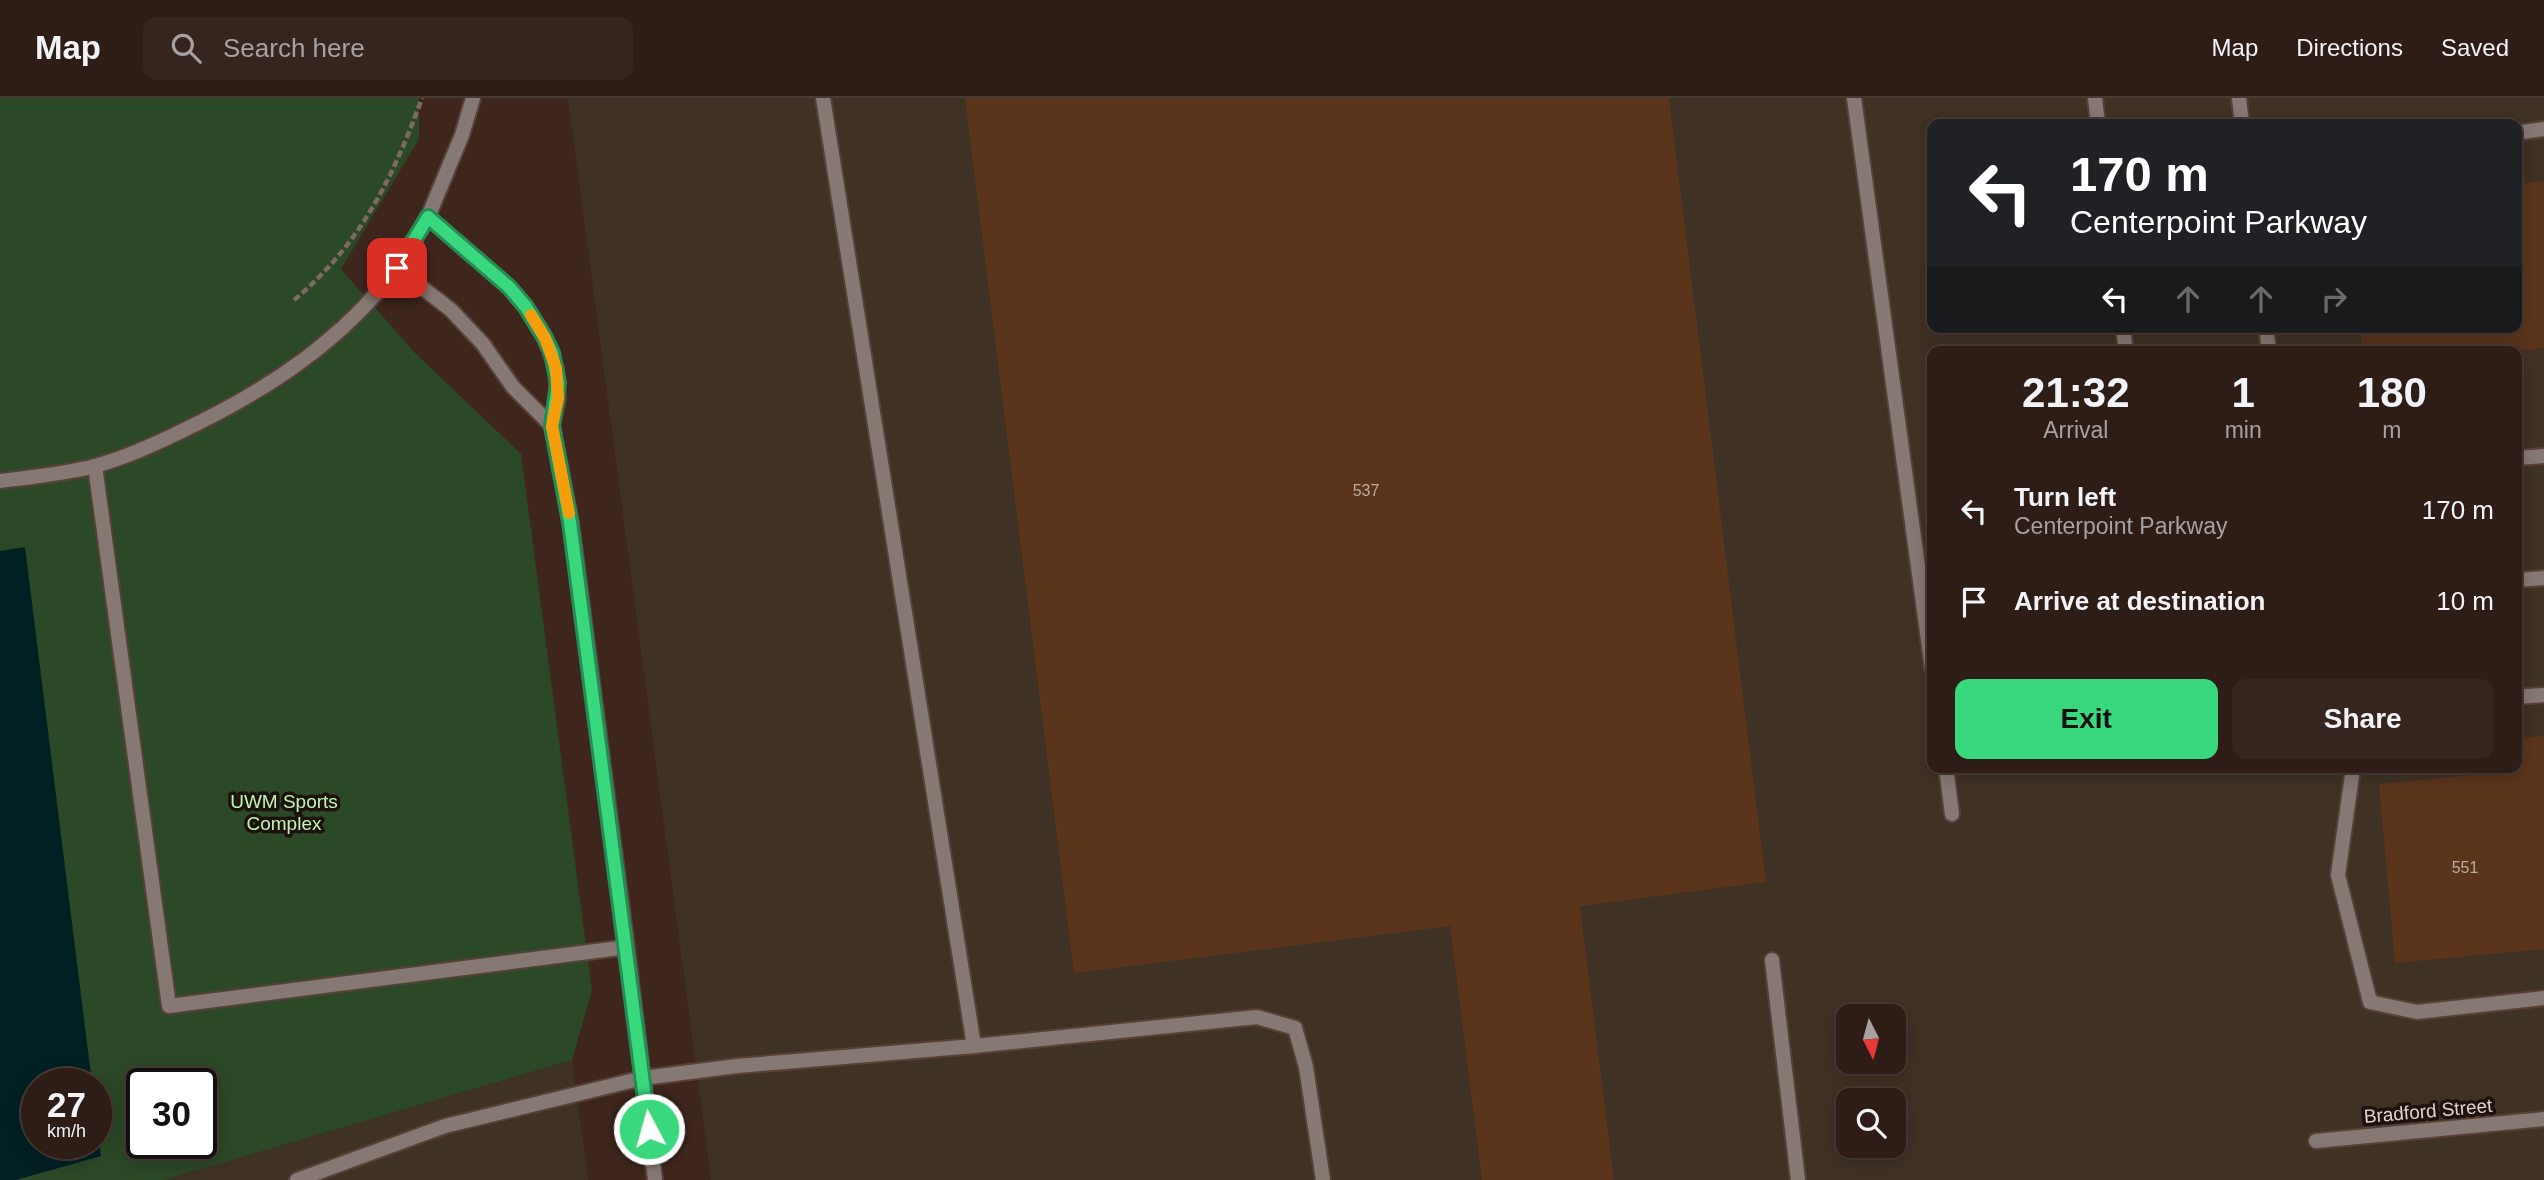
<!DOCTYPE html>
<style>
body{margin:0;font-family:Arial,sans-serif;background:#36251f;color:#f1f3f6;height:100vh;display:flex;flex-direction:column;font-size:26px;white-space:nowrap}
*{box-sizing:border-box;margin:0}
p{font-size:23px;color:#a7a1a1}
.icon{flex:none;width:38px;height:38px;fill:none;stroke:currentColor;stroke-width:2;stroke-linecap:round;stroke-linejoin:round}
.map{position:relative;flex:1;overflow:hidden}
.drawer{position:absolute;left:1927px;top:248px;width:595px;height:427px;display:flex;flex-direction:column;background:#2e1c16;border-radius:14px;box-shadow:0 4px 18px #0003,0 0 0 2px #493a35}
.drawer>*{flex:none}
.hud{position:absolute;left:1927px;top:21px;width:595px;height:214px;border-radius:14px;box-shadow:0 4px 18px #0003,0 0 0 2px #493a35;background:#202124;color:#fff;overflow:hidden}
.needle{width:46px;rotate:174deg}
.fabs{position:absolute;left:1836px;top:906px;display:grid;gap:14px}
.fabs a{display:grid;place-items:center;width:70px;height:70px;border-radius:14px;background:#2e1c16;box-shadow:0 4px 18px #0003,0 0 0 2px #493a35;font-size:35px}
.speed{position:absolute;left:21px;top:970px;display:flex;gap:14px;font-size:35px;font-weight:700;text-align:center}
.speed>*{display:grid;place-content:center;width:91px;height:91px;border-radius:50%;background:#2e1c16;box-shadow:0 4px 18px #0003,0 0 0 2px #493a35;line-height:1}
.speed small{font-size:18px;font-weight:400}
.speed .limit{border:4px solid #111;border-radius:10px;background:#fff;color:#111}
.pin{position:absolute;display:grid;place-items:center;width:60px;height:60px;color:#fff;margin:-30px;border-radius:14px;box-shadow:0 4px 10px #0006}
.me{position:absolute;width:77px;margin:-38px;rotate:354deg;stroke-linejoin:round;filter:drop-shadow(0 0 5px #0008)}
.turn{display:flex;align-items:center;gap:24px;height:147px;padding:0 28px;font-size:32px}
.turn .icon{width:91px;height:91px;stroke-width:2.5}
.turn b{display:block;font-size:49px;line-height:60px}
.lanes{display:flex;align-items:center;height:66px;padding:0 28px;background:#0003;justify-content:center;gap:35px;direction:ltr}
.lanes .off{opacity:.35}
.eta{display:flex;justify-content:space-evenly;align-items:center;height:119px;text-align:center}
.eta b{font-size:42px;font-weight:600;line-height:49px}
.primary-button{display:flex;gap:14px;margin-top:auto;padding:14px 28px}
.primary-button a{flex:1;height:80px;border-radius:14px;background:#39d87f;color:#111;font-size:28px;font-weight:600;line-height:80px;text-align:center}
.primary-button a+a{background:#36251f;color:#f1f3f6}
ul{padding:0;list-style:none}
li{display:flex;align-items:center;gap:21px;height:91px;padding:0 28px}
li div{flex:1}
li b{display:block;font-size:26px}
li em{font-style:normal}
header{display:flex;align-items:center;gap:42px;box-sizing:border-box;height:98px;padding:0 35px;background:#2e1c16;border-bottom:2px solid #493a35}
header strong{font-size:33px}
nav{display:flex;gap:38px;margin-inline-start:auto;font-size:24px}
.search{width:490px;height:63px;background:#36251f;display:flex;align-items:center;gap:18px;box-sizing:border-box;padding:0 24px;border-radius:14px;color:#a7a1a1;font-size:26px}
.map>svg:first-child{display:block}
</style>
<header>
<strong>Map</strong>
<div class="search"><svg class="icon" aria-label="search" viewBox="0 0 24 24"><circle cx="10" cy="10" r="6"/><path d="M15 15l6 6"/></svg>Search here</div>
<nav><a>Map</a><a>Directions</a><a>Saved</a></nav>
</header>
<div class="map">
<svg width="2544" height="1082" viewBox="0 0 2544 1082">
<rect width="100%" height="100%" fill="#3e261d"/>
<!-- industrial -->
<g fill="#3f3124" fill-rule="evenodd">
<path d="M568,0H2544V1082H711ZM1932,26H2516V229H1932ZM1932,254H2516V670H1932ZM1848,919H1894V964H1848ZM1848,1003H1894V1048H1848Z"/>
<polygon points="572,962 588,1082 164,1082"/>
</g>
<!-- green -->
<path fill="#2b4827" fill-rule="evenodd" d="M0,0H419V41L341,171L415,255L521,356L592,893L572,962L164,1082H0ZM37,985H96V1045H37ZM142,985H201V1045H142Z"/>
<!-- water -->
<polygon fill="#002024" points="25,449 92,985 37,985 37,1045 96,1045 96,1020 101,1058 16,1082 0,1082 0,453"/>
<!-- building -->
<g fill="#5b341c">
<polygon points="965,0 1669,0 1766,784 1580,808 1614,1082 1482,1082 1450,828 1074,875"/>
<polygon points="2544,83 2544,250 2506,254 2363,254 2360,229 2516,229 2516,86"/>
<polygon points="2544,638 2544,851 2395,865 2379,686 2514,673 2513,670 2516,670 2516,640"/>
</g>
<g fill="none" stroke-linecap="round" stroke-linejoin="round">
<defs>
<g id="service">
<polyline points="1854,0 1932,571"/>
<polyline points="2095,0 2098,26"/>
<polyline points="2239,0 2242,26"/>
<polyline points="2516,35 2544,31"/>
<polyline points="2123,229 2126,254"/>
<polyline points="2266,229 2269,254"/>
<polyline points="2516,360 2544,358"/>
<polyline points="95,368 169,908 627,849"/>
<path d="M0,383C32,379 64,376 95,368C128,359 158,345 188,330C269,291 343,242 397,170"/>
<polyline points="2516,482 2544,480"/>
<polyline points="2516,599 2544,597"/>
<polyline points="1946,670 1952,716"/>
<polyline points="2353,670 2338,777 2370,904 2417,914 2544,900"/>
<polyline points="1772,862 1798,1082"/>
<polyline points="974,948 1257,919 1295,930 1306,969 1323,1082"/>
<polyline points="2316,1043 2544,1021"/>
<polyline points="297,1082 445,1028 643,980 737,968 974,948 823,0"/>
</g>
<g id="minor">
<polyline points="473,0 462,37 428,119 397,170 451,212 483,246 513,289 552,328"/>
<polyline points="428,119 509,189 526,209 545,240 556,270 558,300 552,328 571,424 627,849 655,1082"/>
</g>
</defs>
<!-- service casing -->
<use href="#service" stroke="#584139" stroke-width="18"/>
<!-- minor casing -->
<use href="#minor" stroke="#584139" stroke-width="18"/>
<!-- path -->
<path stroke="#7f6a62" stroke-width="4.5" stroke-dasharray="7 3.5" stroke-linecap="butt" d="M294,202C360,147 393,80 422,0"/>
<!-- service -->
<use href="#service" stroke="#867973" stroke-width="14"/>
<!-- minor -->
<use href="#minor" stroke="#867973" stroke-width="14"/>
</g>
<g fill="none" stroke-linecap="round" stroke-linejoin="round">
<defs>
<polyline id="route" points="397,170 428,119 509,189 526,209 545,240 552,255 558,285 552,328 570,424 649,1031"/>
</defs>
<!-- route casing -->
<use href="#route" stroke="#258c53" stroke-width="18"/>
<!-- route -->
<use href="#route" stroke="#39d87f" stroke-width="12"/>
<!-- slow -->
<polyline stroke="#f59e0b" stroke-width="12" points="531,217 545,240 556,270 558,300 552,328 569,415"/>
</g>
<g text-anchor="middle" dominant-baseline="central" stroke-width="7" stroke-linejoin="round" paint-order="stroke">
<!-- number labels -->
<g font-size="16" fill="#c0aa9f">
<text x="1366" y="392">537</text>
<text x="2465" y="769">551</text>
</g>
<!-- park labels -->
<g font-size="19" fill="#c0f5b8" stroke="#1d120e">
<text x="284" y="703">UWM Sports<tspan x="284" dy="22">Complex</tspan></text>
</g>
<!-- street labels -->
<g font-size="19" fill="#e1d1cb" stroke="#1d120e">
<text transform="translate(2428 1013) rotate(-5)">Bradford Street</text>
</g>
</g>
</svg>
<div class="fabs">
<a><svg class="needle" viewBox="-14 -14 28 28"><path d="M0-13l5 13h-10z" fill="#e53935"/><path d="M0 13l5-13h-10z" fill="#a7a1a1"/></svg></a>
<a><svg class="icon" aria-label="search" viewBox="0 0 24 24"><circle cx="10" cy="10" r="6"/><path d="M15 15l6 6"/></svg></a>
</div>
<div class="speed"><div>27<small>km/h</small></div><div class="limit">30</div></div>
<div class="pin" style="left:397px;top:170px;background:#d93025"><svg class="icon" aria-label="arrive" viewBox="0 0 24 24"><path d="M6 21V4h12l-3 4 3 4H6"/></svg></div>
<svg class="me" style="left:649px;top:1031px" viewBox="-20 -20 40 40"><circle r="17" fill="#39d87f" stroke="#fff" stroke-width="3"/><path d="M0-11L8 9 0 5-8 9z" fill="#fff"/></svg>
<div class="hud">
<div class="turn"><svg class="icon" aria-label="left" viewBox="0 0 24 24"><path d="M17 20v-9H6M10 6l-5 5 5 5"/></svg><div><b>170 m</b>Centerpoint Parkway</div></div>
<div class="lanes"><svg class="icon" aria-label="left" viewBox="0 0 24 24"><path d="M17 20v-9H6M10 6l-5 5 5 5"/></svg><svg class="icon off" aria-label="ahead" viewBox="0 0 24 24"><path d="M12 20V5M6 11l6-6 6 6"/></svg><svg class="icon off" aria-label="ahead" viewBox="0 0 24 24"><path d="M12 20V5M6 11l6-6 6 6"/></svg><svg class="icon off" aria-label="right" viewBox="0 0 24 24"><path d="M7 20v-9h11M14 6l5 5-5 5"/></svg></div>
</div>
<section class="drawer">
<div class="eta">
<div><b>21:32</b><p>Arrival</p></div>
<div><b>1</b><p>min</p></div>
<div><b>180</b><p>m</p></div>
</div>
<ul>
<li><svg class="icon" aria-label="left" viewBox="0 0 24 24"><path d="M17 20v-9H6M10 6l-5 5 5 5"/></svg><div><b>Turn left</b><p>Centerpoint Parkway</p></div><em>170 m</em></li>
<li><svg class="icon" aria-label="arrive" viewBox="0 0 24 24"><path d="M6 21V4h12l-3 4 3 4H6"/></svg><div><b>Arrive at destination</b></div><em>10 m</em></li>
</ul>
<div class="primary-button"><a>Exit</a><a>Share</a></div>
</section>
</div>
